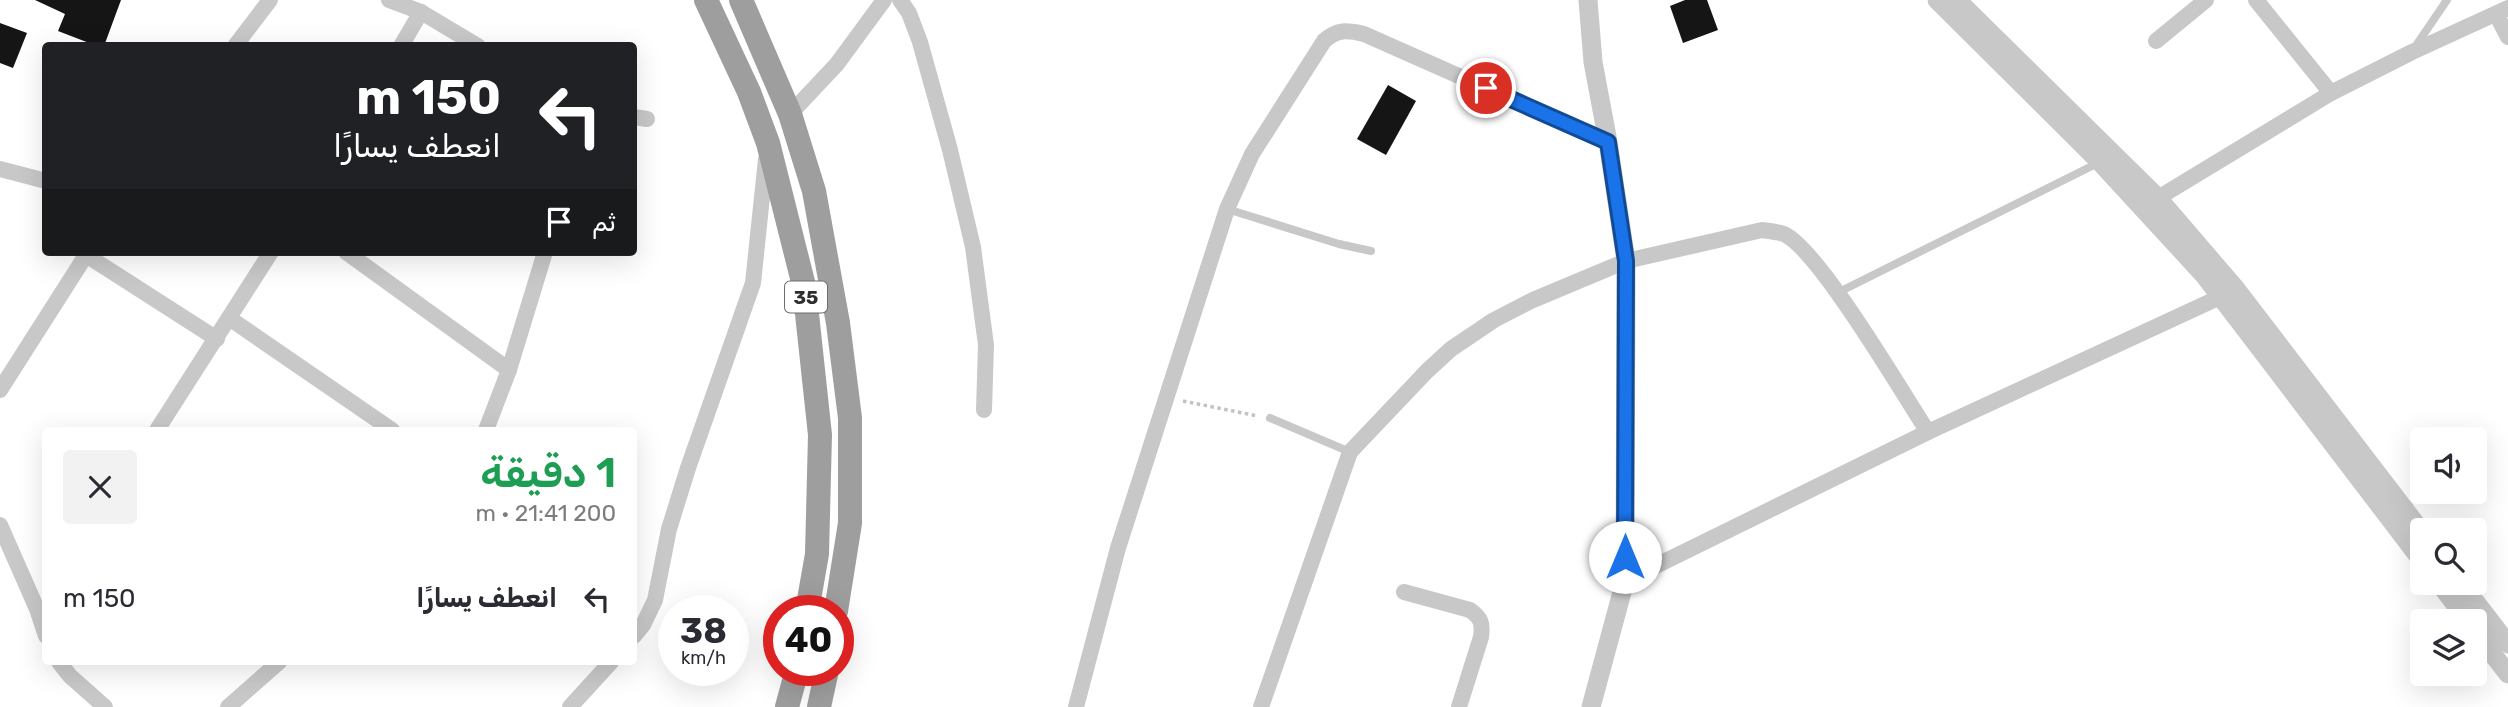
<!DOCTYPE html>
<html lang="ar">
<meta charset="utf-8">
<style>
body{margin:0;font-family:Rubik,Cairo,sans-serif;background:#f2f2f3;color:#2b2b33;direction:rtl;height:100vh;display:flex;flex-direction:column;font-size:26px;white-space:nowrap}
*{box-sizing:border-box;margin:0}
p{font-size:23px;color:#7c7c81}
.icon{flex:none;width:38px;height:38px;fill:none;stroke:currentColor;stroke-width:2;stroke-linecap:round;stroke-linejoin:round}
.map{position:relative;flex:1;overflow:hidden;direction:ltr}
.details{position:absolute;left:42px;top:427px;width:595px;height:238px;display:flex;flex-direction:column;background:#fff;border-radius:7px;box-shadow:0 7px 28px #0002;direction:rtl}
.details>*{flex:none}
.guide{position:absolute;left:42px;top:42px;width:595px;height:214px;border-radius:7px;box-shadow:0 7px 28px #0002;direction:rtl;background:#202124;color:#fff;overflow:hidden}
.controls{position:absolute;left:2410px;top:427px;display:grid;gap:14px}
.controls a{display:grid;place-items:center;width:77px;height:77px;border-radius:7px;background:#fff;box-shadow:0 7px 28px #0002;font-size:35px}
.speed{position:absolute;left:658px;top:595px;display:flex;gap:14px;font-size:35px;font-weight:700;text-align:center}
.speed>*{display:grid;place-content:center;width:91px;height:91px;border-radius:50%;background:#fff;box-shadow:0 7px 28px #0002;line-height:1}
.speed small{font-size:18px;font-weight:400}
.speed .limit{border:10px solid #d22;background:#fff;color:#111}
.pin{position:absolute;display:grid;place-items:center;width:60px;height:60px;color:#fff;margin:-30px;border:4px solid #fff;border-radius:50%;box-shadow:0 2px 7px #0007}
.me{position:absolute;width:77px;margin:-38px;rotate:0deg;stroke-linejoin:round;filter:drop-shadow(0 0 5px #0008)}
.turn{display:flex;align-items:center;gap:24px;height:147px;padding:0 21px;font-size:32px}
.turn .icon{width:91px;height:91px;stroke-width:2.5}
.turn b{display:block;font-size:49px;line-height:60px}
.then{display:flex;align-items:center;height:66px;padding:0 21px;background:#0003;gap:14px;font-size:26px}
.round{display:grid;place-items:center;flex:none;width:74px;height:74px;border-radius:7px;background:#f2f2f3}
.overview{display:flex;align-items:center;justify-content:space-between;height:119px;padding:0 21px}
h1{font-size:42px;font-weight:600;line-height:52px;color:#1e9e55}
ul{padding:0;list-style:none}
li{display:flex;align-items:center;gap:21px;height:105px;padding:0 21px}
li div{flex:1}
li b{display:block;font-size:26px}
li em{font-style:normal}
.map>svg:first-child{display:block}
</style>
<div class="map">
<svg width="2508" height="707" viewBox="0 0 2508 707">
<rect width="100%" height="100%" fill="#fff"/>
<!-- building -->
<g fill="#151515">
<polygon points="35,0 121,0 104,46 97,46 58,31 65,14"/>
<polygon points="1685,0 1707,0 1718,30 1683,43 1670,6"/>
<polygon points="0,23 27,33 13,68 0,63"/>
<polygon points="1388,85 1416,101 1386,155 1357,139"/>
</g>
<g fill="none" stroke-linecap="round" stroke-linejoin="round">
<!-- path -->
<polyline stroke="#c2c2c2" stroke-width="3.5" stroke-dasharray="3.5 3.5" stroke-linecap="butt" points="1183,401 1258,416"/>
<!-- service -->
<g stroke="#c8c8c8" stroke-width="8">
<polyline points="2415,47 2447,0"/>
<polyline points="1227,209 1339,244 1371,251"/>
<polyline points="1837,293 2098,163"/>
<polyline points="1270,418 1350,452"/>
</g>
<!-- minor -->
<g stroke="#c8c8c8" stroke-width="16">
<polyline points="389,0 421,12 478,46"/>
<polyline points="900,0 909,13 920,42 950,150 973,247 986,345 984,410"/>
<polyline points="2256,0 2331,93"/>
<polyline points="2496,14 2508,37"/>
<polyline points="2156,41 2206,0"/>
<polyline points="235,46 270,0"/>
<polyline points="401,46 421,12"/>
<polyline points="790,114 837,64 884,0"/>
<polyline points="634,117 647,119"/>
<polyline points="0,169 46,181"/>
<polyline points="2148,204 2331,93 2412,52 2508,8"/>
<polyline points="346,252 509,370"/>
<polyline points="86,255 217,339"/>
<polyline points="229,318 392,430"/>
<polyline points="0,390 88,252"/>
<polyline points="157,430 271,252"/>
<polyline points="486,430 509,370 545,252"/>
<polyline points="0,525 37,609 46,636"/>
<polyline points="1625,581 1928,432 2231,292"/>
<path d="M1404,592L1470,610C1481,618 1483,623 1481,637L1459,707"/>
<polyline points="634,636 643,625 655,600 669,529 688,468 753,283 766,159"/>
<polyline points="59,662 70,676 105,707"/>
<polyline points="228,707 279,662"/>
<polyline points="570,707 611,662"/>
<path d="M1076,707L1118,548L1227,209L1252,154L1324,41C1337,29 1347,30 1364,34L1608,142"/>
<path d="M1261,707L1350,452L1427,371L1451,349L1494,320L1533,300L1626,261L1762,230C1769,231 1778,232 1784,234C1819,250 1903,394 1928,432"/>
</g>
<!-- tertiary -->
<g stroke="#c8c8c8" stroke-width="19">
<polyline points="1588,0 1593,62 1608,142 1626,261 1625,581 1591,707"/>
<polyline points="1937,0 2100,162 2204,275 2422,561"/>
<polyline points="1957,0 2157,197 2236,289 2422,532"/>
<polyline points="2439,583 2468,621"/>
<polyline points="2461,583 2508,644"/>
<polyline points="2474,630 2508,674"/>
</g>
<!-- trunk -->
<g stroke="#9e9e9e" stroke-width="24">
<polyline points="706,0 749,92 768,143 804,286 820,435 817,554 807,611"/>
<polyline points="741,0 790,114 814,191 838,323 850,418 850,523 836,611"/>
<polyline points="787,707 797,670"/>
<polyline points="819,707 827,670"/>
</g>
</g>
<g fill="none" stroke-linecap="round" stroke-linejoin="round">
<defs>
<polyline id="route" points="1486,88 1608,142 1626,261 1625,557"/>
</defs>
<!-- route casing -->
<use href="#route" stroke="#114b97" stroke-width="18"/>
<!-- route -->
<use href="#route" stroke="#1a73e8" stroke-width="12"/>
</g>
<g text-anchor="middle" dominant-baseline="central" stroke-width="7" stroke-linejoin="round" paint-order="stroke">
<!-- shield labels -->
<rect fill="#fff" stroke="#6d6d6d" stroke-width="2" x="785" y="281.5" width="42" height="31" rx="5"/>
<g font-size="19" font-weight="bold" fill="#2e2e2e">
<text x="806" y="297">35</text>
</g>
</g>
</svg>
<div class="controls">
<a><svg class="icon" aria-label="sound" viewBox="0 0 24 24"><path d="M4 9h4l5-4v14l-5-4H4zM17 9q2 3 0 6"/></svg></a>
<a><svg class="icon" aria-label="search" viewBox="0 0 24 24"><circle cx="10" cy="10" r="6"/><path d="M15 15l6 6"/></svg></a>
<a><svg class="icon" aria-label="layers" viewBox="0 0 24 24"><path d="M12 4l9 5-9 5-9-5zM3 14l9 5 9-5"/></svg></a>
</div>
<div class="speed"><div>38<small>km/h</small></div><div class="limit">40</div></div>
<div class="pin" style="left:1486px;top:88px;background:#d93025"><svg class="icon" aria-label="arrive" viewBox="0 0 24 24"><path d="M6 21V4h12l-3 4 3 4H6"/></svg></div>
<svg class="me" style="left:1625px;top:557px" viewBox="-20 -20 40 40"><circle r="19" fill="#fff"/><path d="M0-13L10 11 0 6-10 11z" fill="#1a73e8"/></svg>
<div class="guide">
<div class="turn"><svg class="icon" aria-label="left" viewBox="0 0 24 24"><path d="M17 20v-9H6M10 6l-5 5 5 5"/></svg><div><b>150 m</b>انعطف يسارًا</div></div>
<div class="then">ثم<svg class="icon" aria-label="arrive" viewBox="0 0 24 24"><path d="M6 21V4h12l-3 4 3 4H6"/></svg></div>
</div>
<section class="details">
<div class="overview"><div><h1>1 دقيقة</h1><p>200 m · 21:41</p></div><a class="round"><svg class="icon" aria-label="close" viewBox="0 0 24 24"><path d="M6 6l12 12M18 6L6 18"/></svg></a></div>
<ul>
<li><svg class="icon" aria-label="left" viewBox="0 0 24 24"><path d="M17 20v-9H6M10 6l-5 5 5 5"/></svg><div><b>انعطف يسارًا</b></div><em>150 m</em></li>
</ul>
</section>
</div>
